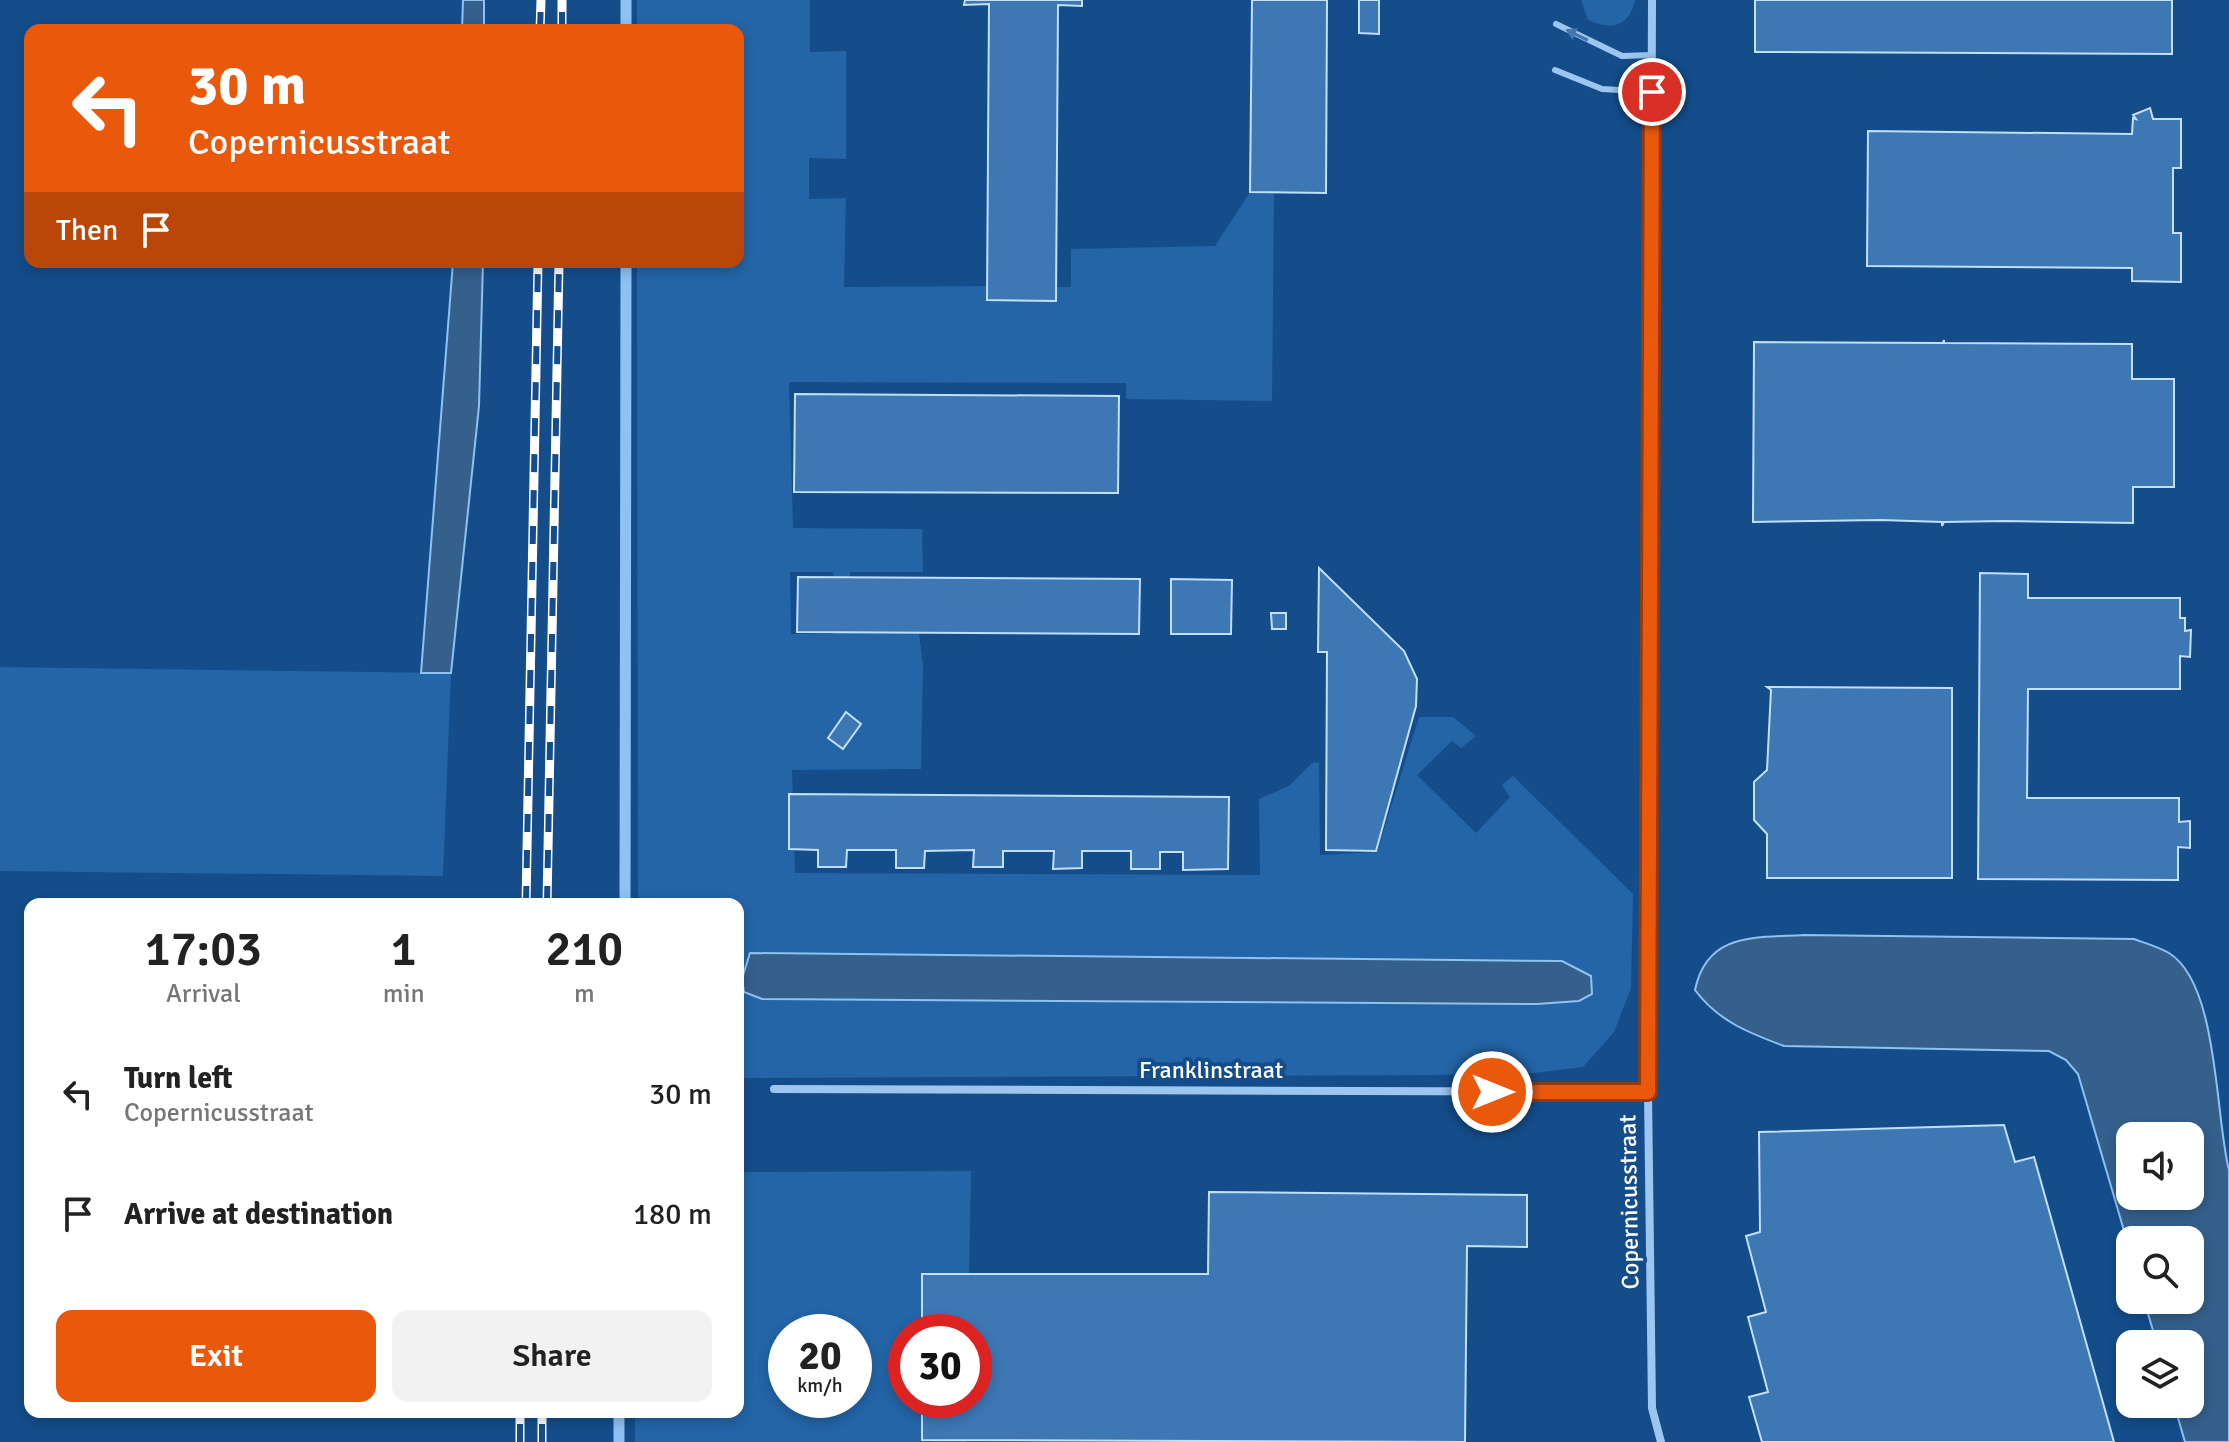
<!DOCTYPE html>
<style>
body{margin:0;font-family:Signika,sans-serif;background:#f2f2f2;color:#222;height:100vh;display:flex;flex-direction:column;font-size:30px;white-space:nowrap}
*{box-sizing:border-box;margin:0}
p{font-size:26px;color:#767676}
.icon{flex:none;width:44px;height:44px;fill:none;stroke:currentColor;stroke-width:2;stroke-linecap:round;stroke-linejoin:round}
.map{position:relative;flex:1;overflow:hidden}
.drawer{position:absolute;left:24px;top:898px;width:720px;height:520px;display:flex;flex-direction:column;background:#fff;border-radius:16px;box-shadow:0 4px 12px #0003}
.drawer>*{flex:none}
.guide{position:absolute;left:24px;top:24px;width:720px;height:244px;border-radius:16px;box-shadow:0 4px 12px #0003;background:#ea580c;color:#fff;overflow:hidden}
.tools{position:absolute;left:2116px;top:1122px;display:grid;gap:16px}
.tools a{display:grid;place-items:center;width:88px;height:88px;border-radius:16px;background:#fff;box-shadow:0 4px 12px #0003;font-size:40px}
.speed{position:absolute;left:768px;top:1314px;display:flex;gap:16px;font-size:40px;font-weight:700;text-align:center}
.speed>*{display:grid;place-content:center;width:104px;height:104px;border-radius:50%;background:#fff;box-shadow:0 4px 12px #0003;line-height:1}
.speed small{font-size:20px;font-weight:400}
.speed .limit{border:12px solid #d22;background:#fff;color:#111}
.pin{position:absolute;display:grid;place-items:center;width:68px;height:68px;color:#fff;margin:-34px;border:4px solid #fff;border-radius:50%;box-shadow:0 2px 8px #0007}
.me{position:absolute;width:88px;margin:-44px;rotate:90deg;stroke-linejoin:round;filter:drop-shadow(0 0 6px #0008)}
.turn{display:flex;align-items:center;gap:28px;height:168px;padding:0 32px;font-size:36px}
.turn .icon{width:104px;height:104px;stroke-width:2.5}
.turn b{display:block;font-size:56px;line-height:68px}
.then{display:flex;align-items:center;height:76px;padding:0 32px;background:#0003;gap:16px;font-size:30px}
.eta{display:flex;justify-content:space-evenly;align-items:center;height:136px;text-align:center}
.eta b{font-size:48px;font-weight:600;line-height:56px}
.primary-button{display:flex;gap:16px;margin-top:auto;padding:16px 32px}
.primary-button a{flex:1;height:92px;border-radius:16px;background:#ea580c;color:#fff;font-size:32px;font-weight:600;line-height:92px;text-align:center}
.primary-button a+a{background:#f2f2f2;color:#222}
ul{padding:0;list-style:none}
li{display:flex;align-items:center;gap:24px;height:120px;padding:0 32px}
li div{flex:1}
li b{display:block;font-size:30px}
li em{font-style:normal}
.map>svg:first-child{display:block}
</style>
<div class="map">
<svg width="2229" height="1442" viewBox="0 0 2229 1442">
<rect width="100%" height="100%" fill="#144d8a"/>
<!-- green -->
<g fill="#2365a7" fill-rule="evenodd">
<path d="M637,0H810V52L846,51V159L809,158V199L846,198L844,287L987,286V300L1056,301V287H1071V249L1215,246L1250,192H1274L1272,401L1126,399V383L789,382L793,528L922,529L923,572H850V579L834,578L833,572H790L791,634H833L834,630L919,633L923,665L921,769L792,770L795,873L1260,875L1259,799L1289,786L1312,763L1319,762L1320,855L1377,852L1419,717H1453L1476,736L1461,748L1452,741L1417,775L1476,833L1510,797L1502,785L1513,776L1633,894L1631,988L1614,1032L1583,1067L1534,1073L1434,1075L738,1078V904H638L637,262H738V30H637ZM744,992L1579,1001L1537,1004L762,999Z"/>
<path d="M1581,0H1635C1629,28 1610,30 1588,20Z"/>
<polygon points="0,667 451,673 443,876 0,871"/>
<path d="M971,1171L968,1332H906V1400H967V1442H635V1412H738V1172ZM786,1332H854V1400H786Z"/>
</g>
<!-- water -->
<g fill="#35608c" stroke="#8ec2f3" stroke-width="2" fill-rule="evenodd">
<polygon points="463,0 484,0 484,30 462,30"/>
<polygon points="453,262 483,262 479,406 451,673 421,673"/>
<path d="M1804,935L2134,939C2145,943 2159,947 2169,953C2219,984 2215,1117 2229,1170V1442H2185L2174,1404H2190V1344H2157L2144,1300H2190V1240H2130V1251L2078,1074L2066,1060L2049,1051L1784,1046C1749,1033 1718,1021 1695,990C1707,932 1755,938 1804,935ZM2130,1136H2190V1196H2130Z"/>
<polygon points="750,953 1562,961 1591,976 1592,994 1579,1001 1537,1004 762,999 744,992 742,979"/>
</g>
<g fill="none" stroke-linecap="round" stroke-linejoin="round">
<!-- stream -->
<g stroke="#8ec2f3" stroke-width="11">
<polyline points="626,30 626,0"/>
<polyline points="625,904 626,262"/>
<polyline points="619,1442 619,1412"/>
</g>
</g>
<!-- building -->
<g fill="#3d77b4" stroke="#c2dffb" stroke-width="2">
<polygon points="965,0 1082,0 1082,6 1058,5 1056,301 987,300 989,4 964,5"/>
<polygon points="1252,0 1327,0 1326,193 1250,192"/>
<polygon points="1359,0 1379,0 1379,34 1359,33"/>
<polygon points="1755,0 2172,0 2172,54 1755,52"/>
<polygon points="2150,108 2153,119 2181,119 2181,168 2173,168 2173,233 2181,233 2181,282 2132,281 2132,268 1867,266 1868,131 2132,134 2133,118 2136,119 2133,115"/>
<polygon points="1944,340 1944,343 2132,344 2132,379 2174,379 2174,487 2133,487 2133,523 2005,521 1944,522 1942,526 1942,522 1881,520 1753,522 1754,342 1943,343"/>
<polygon points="795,394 1119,396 1118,493 794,492"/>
<polygon points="1319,568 1404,651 1417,679 1416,706 1376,851 1326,850 1327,652 1318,652"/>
<polygon points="1980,573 2028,574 2028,598 2180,598 2180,618 2185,618 2185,631 2191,630 2190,657 2180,656 2180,689 2028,689 2027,798 2179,798 2179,822 2190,821 2190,848 2178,847 2178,880 1978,879"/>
<polygon points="798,577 1140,579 1139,634 797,632"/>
<polygon points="1171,579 1232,580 1231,634 1171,634"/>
<polygon points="1271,613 1286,613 1286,629 1272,629"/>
<polygon points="1767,687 1952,688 1952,878 1767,878 1767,834 1754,820 1754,782 1767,770 1771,690"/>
<polygon points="846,712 861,724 843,749 828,738"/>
<polygon points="789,794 1229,797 1228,869 1183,870 1183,852 1160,852 1160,869 1131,869 1131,851 1082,851 1082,868 1053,869 1054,851 1003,851 1003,867 973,867 974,850 925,851 924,868 896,868 896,850 847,850 846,867 818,867 818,850 789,849"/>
<polygon points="2004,1125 2015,1162 2034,1157 2114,1442 1762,1442 1749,1397 1768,1392 1748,1317 1766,1312 1746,1236 1760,1232 1759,1132"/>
<polygon points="1209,1192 1527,1195 1527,1247 1467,1246 1465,1442 922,1440 922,1400 974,1400 974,1332 922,1332 922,1274 1208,1274"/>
</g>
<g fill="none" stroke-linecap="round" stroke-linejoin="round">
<!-- service -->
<g stroke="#9cc6f0" stroke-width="6">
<polyline points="1556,24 1622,56 1652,55"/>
<polyline points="1555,70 1602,89 1652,92"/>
</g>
<!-- minor -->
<g stroke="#9cc6f0" stroke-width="8">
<polyline points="1652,0 1648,1092 1652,1408 1661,1442"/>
<polyline points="774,1089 1648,1092"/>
</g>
<defs>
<g id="rail">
<polyline points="540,30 541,0"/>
<polyline points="562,30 562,0"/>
<polyline points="526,904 538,262"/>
<polyline points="547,904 559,262"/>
<polyline points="520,1442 520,1412"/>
<polyline points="542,1442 542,1412"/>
</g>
</defs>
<!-- rail casing -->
<use href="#rail" stroke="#fff" stroke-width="9"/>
<!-- rail -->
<use href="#rail" stroke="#144d8a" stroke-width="6" stroke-dasharray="18" stroke-linecap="butt"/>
</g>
<!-- one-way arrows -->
<defs><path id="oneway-solid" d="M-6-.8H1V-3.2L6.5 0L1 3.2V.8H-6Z" transform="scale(2)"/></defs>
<use fill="#4477ae" href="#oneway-solid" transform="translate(1577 35) rotate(-154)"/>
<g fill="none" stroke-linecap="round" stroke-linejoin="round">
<defs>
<polyline id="route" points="1492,1092 1648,1092 1652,92"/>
</defs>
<!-- route casing -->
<use href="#route" stroke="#983908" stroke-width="20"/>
<!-- route -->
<use href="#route" stroke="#ea580c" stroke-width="14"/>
</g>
<g text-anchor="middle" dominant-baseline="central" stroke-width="8" stroke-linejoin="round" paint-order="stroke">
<!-- street labels -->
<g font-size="24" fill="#fff" stroke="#144d8a">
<text x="1211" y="1070">Franklinstraat</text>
<text transform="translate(1629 1202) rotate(-91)">Copernicusstraat</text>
</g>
</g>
</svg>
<div class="tools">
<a><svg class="icon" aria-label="sound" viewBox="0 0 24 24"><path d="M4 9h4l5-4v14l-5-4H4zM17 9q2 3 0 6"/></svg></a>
<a><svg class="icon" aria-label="search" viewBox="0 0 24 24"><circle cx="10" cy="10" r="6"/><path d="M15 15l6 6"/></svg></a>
<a><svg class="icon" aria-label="layers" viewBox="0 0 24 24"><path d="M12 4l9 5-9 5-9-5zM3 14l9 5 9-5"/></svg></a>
</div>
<div class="speed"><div>20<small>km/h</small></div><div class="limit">30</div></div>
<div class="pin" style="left:1652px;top:92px;background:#d93025"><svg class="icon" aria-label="arrive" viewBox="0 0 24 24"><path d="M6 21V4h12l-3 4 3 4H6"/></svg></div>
<svg class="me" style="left:1492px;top:1092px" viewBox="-20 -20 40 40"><circle r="17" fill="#ea580c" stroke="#fff" stroke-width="3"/><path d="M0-11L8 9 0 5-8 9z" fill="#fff"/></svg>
<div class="guide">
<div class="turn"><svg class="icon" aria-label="left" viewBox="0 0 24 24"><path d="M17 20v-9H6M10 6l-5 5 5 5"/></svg><div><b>30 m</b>Copernicusstraat</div></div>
<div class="then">Then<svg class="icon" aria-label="arrive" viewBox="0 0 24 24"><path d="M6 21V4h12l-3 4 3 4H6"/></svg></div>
</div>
<section class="drawer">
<div class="eta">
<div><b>17:03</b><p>Arrival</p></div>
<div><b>1</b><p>min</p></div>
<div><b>210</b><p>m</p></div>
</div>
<ul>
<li><svg class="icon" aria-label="left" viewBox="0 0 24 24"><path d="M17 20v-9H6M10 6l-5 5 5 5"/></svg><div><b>Turn left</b><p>Copernicusstraat</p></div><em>30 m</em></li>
<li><svg class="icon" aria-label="arrive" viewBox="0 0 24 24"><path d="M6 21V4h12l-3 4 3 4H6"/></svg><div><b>Arrive at destination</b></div><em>180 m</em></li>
</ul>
<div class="primary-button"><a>Exit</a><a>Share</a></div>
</section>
</div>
